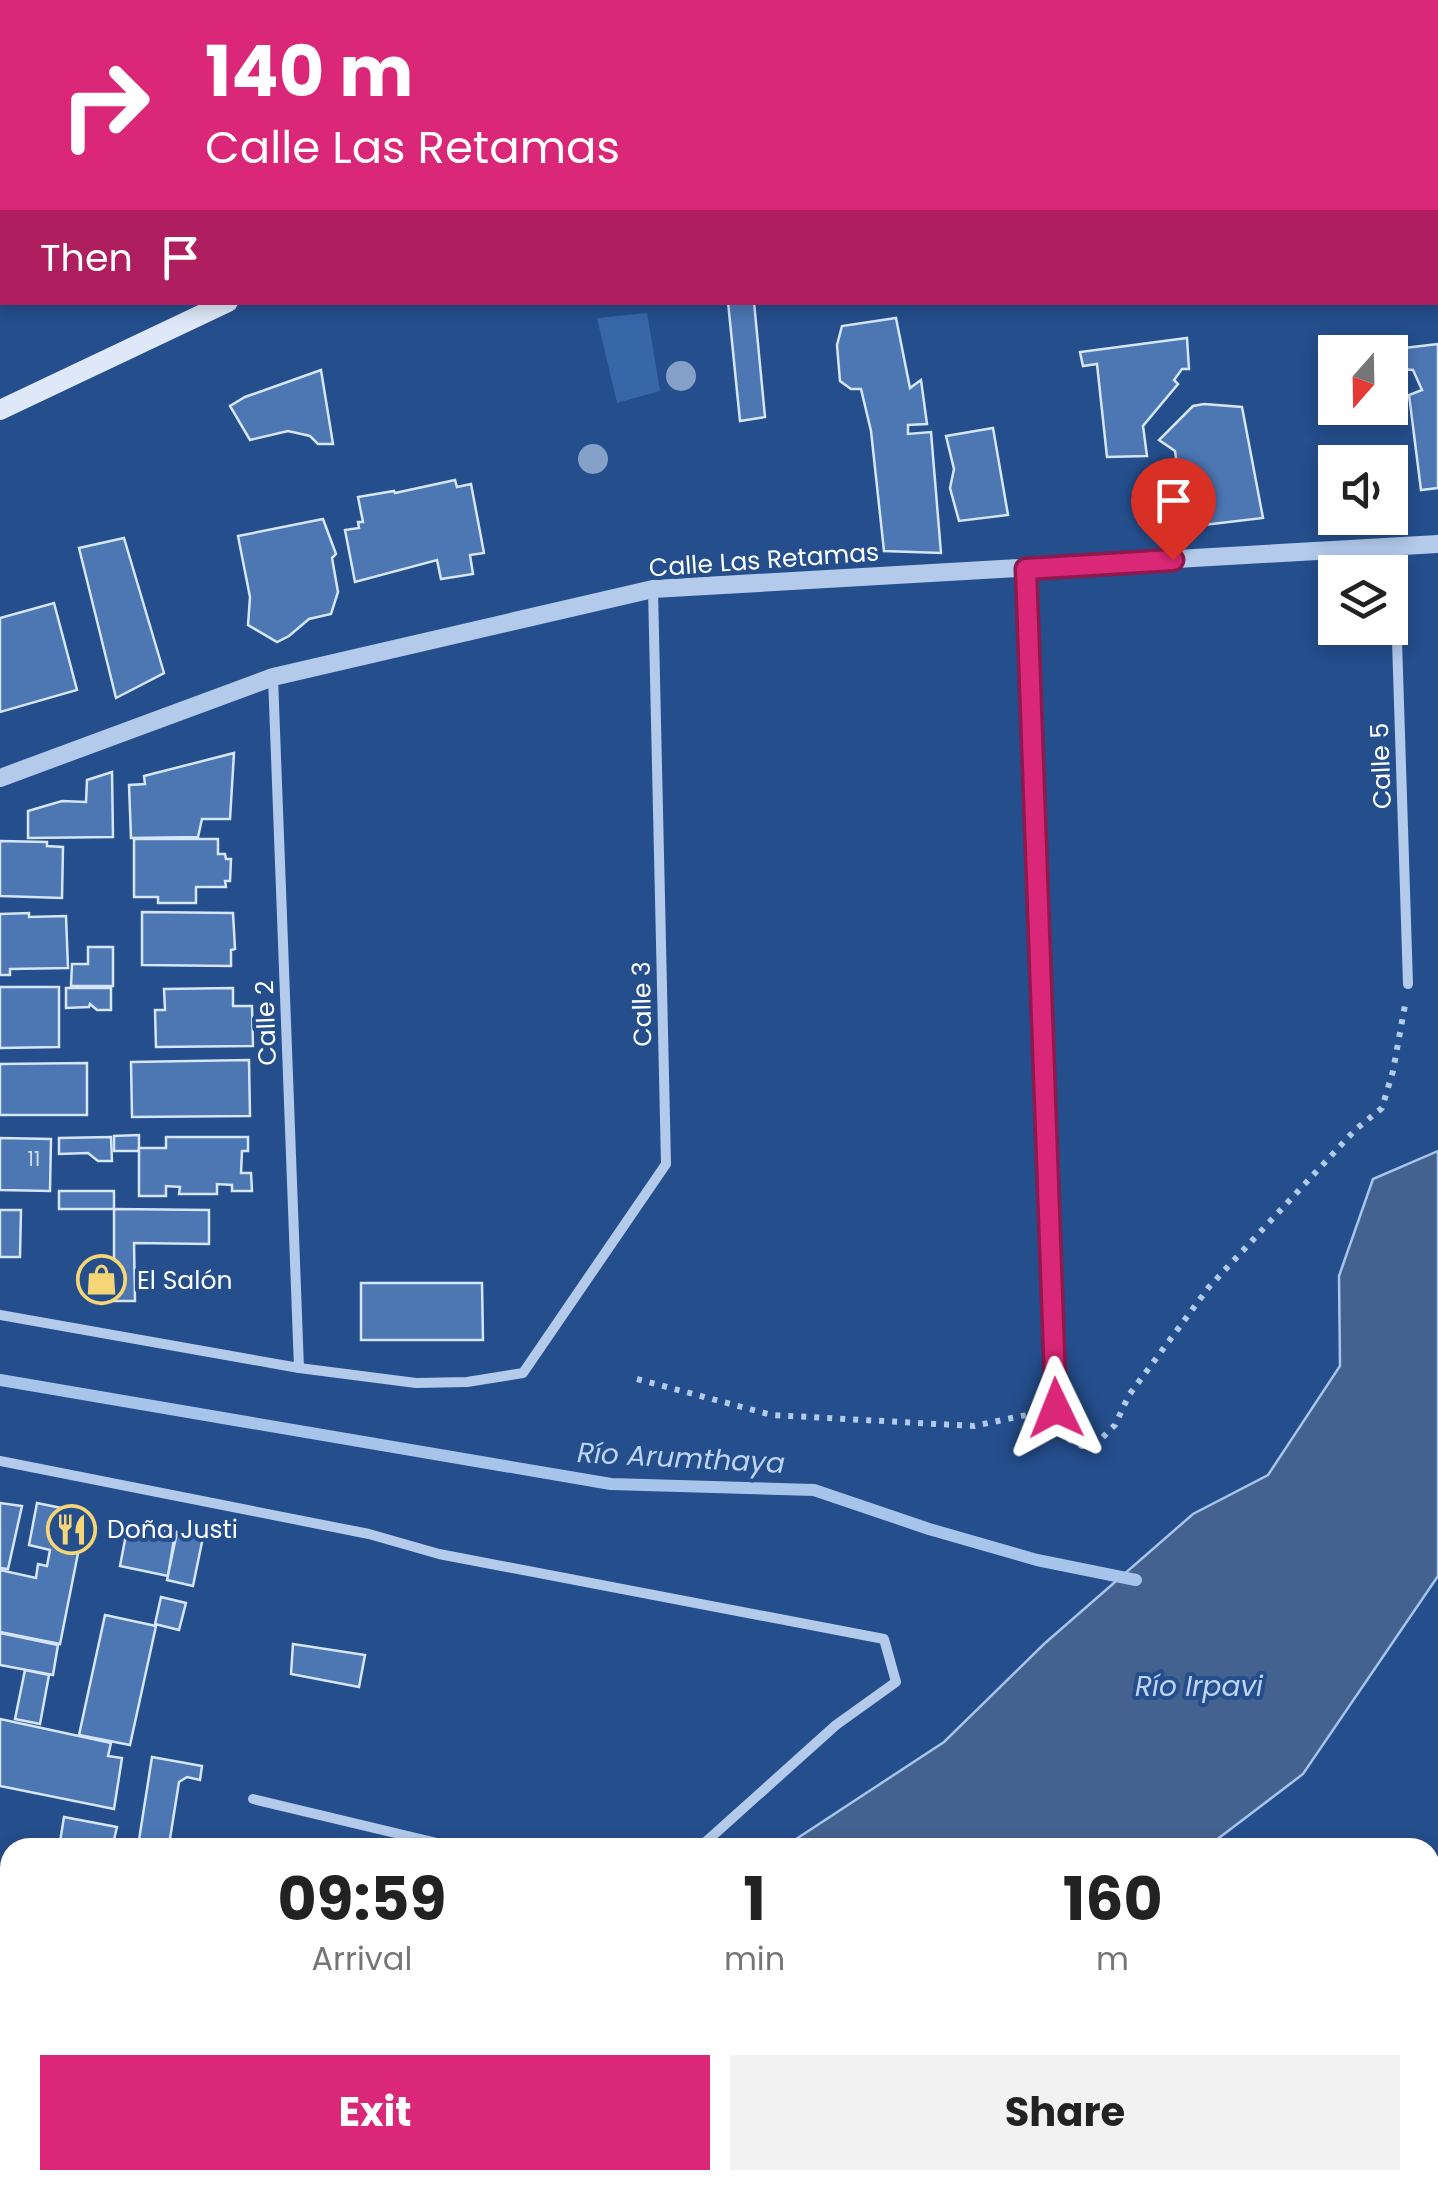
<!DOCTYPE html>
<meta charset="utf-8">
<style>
body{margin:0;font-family:Poppins,sans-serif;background:#f2f2f2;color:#222;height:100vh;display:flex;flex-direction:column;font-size:38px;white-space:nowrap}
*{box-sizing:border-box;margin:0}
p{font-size:32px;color:#767676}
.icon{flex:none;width:55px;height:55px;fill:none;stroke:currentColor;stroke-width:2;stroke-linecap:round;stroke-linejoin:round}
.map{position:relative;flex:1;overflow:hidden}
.side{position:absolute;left:0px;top:1838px;width:1440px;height:352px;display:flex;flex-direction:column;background:#fff;border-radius:30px 30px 0 0;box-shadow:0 5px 15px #0003}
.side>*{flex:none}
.guide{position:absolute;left:0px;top:0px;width:1440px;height:305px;box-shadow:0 5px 15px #0003;background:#db2777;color:#fff;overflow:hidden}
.needle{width:65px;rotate:200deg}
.controls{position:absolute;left:1318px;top:335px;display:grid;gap:20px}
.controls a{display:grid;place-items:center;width:90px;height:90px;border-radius:0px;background:#fff;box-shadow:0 5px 15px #0003;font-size:50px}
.pin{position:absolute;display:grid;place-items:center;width:85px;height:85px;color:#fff;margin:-102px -42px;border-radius:50% 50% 50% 0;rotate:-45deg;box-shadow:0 0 10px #0007}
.pin .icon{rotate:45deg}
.me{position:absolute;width:110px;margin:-55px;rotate:358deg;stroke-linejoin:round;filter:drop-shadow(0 0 8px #0008)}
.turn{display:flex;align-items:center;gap:35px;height:210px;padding:0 40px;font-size:45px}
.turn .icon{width:130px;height:130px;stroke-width:2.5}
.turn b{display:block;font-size:70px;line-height:85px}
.then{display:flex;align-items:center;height:95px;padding:0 40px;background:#0003;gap:20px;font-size:38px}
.eta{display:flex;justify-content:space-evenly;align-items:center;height:170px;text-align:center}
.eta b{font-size:60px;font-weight:700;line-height:70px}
.cta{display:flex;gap:20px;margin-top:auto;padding:20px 40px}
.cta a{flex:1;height:115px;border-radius:0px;background:#db2777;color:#fff;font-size:40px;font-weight:700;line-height:115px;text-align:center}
.cta a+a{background:#f2f2f2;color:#222}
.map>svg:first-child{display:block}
</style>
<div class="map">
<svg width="1438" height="2189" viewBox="0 0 1438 2189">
<rect width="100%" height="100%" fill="#244e8c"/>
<!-- green -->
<polygon fill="#3867a9" points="647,313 660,391 617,403 597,318"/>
<!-- water -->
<g fill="#44628f" stroke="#a7c4eb" stroke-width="2.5">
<polygon points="1438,1151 1438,1576 1303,1774 1207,1847 784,1847 944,1742 1044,1644 1193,1514 1268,1475 1340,1366 1339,1276 1373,1179"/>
<polygon points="527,2180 745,2180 737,2189 522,2189"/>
</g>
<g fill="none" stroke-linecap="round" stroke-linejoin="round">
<!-- stream -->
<polyline stroke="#a7c4eb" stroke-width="12" points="0,1380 611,1484 814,1490 929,1529 1037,1560 1136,1580"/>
</g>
<!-- building -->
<g fill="#4c77b3" stroke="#d7e5f8" stroke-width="2.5">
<rect x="1000" y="0" width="120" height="2"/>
<rect x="1199" y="0" width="83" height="2"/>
<polygon points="728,302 754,302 765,417 740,421"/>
<polygon points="896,318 910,388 921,380 927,424 908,425 908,434 931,432 941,553 884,551 871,431 861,389 851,389 840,381 837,345 842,326"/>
<polygon points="1187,338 1189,369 1182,369 1174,380 1178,384 1143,426 1147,456 1107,457 1097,364 1083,366 1080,352"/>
<polygon points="1438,344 1438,488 1421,490 1409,395 1422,390 1413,370 1401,369 1403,398 1390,400 1390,352 1370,352"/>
<polygon points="321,370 333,444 318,444 310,436 288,431 250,440 230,406 245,397"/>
<polygon points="1204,404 1242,407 1263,518 1186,527 1175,451 1159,440 1193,406"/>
<polygon points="993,428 1008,515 959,521 950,488 954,469 946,436"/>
<polygon points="455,480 457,487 471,484 484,553 470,555 473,574 441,579 437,560 355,582 345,530 359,528 358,522 363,522 358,497 394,491 395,493"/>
<polygon points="323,519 336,554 332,558 338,592 331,614 309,619 289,636 277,642 248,625 250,597 238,536"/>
<polygon points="124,538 164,673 116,698 79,548"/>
<polygon points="54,603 77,690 0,712 0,618"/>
<polygon points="234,753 230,819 202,819 198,837 131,838 129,785 145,784 144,776"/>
<polygon points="112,772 113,837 28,838 28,811 62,801 86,802 87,780"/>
<polygon points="134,839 218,839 218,854 225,854 226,859 231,859 230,881 225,881 226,887 196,887 196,903 158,903 158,897 134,897"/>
<polygon points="0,841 47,842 47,846 63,847 62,898 0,896"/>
<polygon points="142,912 233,913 235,949 231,950 231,966 142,965"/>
<polygon points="29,913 29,917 66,916 68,968 10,969 10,975 0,975 0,914"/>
<polygon points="88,947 113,947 113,986 71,986 72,964 88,964"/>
<polygon points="0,987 59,987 59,1047 0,1048"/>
<polygon points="66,988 111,988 111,1010 97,1010 90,1004 89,1007 66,1008"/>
<polygon points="233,988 233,1006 252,1006 253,1046 156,1047 155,1010 165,1010 164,989"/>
<polygon points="249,1060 250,1116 132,1117 131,1062"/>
<polygon points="87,1063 87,1115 0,1115 0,1064"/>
<polygon points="139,1135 139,1151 114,1151 114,1136"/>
<polygon points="111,1137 112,1161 98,1161 88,1153 59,1154 59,1138"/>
<polygon points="166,1137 248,1137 248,1151 242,1151 241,1173 251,1173 252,1191 232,1191 232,1185 217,1184 217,1194 179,1194 180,1187 166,1186 166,1196 139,1196 139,1148 166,1148"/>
<polygon points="0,1138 51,1139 50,1191 0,1190"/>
<rect x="59" y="1191" width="55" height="18"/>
<polygon points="114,1209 209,1210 209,1244 134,1243 135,1301 114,1301"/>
<polygon points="0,1210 21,1210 20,1257 0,1257"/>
<polygon points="361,1283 482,1283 483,1340 361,1340"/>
<polygon points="0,1503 22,1506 8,1569 0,1568"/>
<polygon points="37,1503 86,1513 60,1644 0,1632 0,1570 36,1578 38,1564 47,1566 50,1550 29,1545"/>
<polygon points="128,1524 175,1533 168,1576 120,1566"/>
<polygon points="177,1532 203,1537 193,1586 167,1580"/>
<polygon points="161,1597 186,1603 179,1630 155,1624"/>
<polygon points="105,1615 156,1626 130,1745 79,1735"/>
<polygon points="0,1633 58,1645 53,1675 0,1665"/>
<polygon points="293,1644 365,1655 359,1687 291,1674"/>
<polygon points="25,1670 49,1675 40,1724 15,1719"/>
<polygon points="0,1719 111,1743 108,1756 122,1758 114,1809 0,1786"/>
<polygon points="152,1757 202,1766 200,1780 187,1777 179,1782 169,1845 139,1840"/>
<polygon points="64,1817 117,1827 112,1848 59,1848"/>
<polygon points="0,2047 10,2050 10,2120 0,2118"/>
<polygon points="36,2180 74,2180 73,2189 35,2189"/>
</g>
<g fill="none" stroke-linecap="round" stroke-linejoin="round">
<!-- path -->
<g stroke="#b3caeb" stroke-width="6" stroke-dasharray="5 8" stroke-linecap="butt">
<polyline points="637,1379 772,1415 974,1426 1031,1414"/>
<polyline points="1060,1430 1061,1435 1082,1446 1099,1441 1115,1425 1129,1395 1209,1287 1355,1130 1382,1108 1393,1071 1405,1005"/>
<polyline points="378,2189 380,2180"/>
<polyline points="417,2189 424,2180"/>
</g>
<!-- minor -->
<g stroke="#b3caeb" stroke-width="10">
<polyline points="639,2 640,0"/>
<polyline points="1394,547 1408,984"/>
<polyline points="1026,569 1056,1408"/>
<polyline points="273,677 299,1368"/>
<polyline points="0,1315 299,1368 416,1383 467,1382 523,1373 666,1164 653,589"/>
<polyline points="0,1461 369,1534 439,1554 884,1639 896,1682 836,1725 699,1848"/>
<polyline points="253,1799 458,1848"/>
</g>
<!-- tertiary -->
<g stroke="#b3caeb" stroke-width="18">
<polyline points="68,2 69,0"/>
<polyline points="0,147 2,142"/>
<polyline points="0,778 273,677 653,589 1438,544"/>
</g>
<!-- secondary -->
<polyline stroke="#dee8f9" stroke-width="20" points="0,410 228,302"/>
</g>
<!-- trees -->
<g fill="#86a1c7">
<circle cx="681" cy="376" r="15"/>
<circle cx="593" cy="459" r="15"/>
</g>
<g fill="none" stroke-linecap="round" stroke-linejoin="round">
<defs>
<polyline id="route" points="1056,1408 1026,569 1173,560"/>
</defs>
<!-- route casing -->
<use href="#route" stroke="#8e194d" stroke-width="25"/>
<!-- route -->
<use href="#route" stroke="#db2777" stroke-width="18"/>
</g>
<!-- icons -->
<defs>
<symbol id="shop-ring" viewBox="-11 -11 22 22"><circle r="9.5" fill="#244e8c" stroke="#f5d576" stroke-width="1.5"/><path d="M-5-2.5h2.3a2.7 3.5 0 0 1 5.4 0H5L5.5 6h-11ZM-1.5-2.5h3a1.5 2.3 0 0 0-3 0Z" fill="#f5d576"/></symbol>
<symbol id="restaurant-ring" viewBox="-11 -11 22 22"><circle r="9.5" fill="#244e8c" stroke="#f5d576" stroke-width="1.5"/><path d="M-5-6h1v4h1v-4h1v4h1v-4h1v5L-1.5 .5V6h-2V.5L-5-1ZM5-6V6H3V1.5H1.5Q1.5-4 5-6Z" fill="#f5d576"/></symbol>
</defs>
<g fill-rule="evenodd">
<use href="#shop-ring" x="74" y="1252" width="55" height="55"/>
<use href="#restaurant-ring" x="44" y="1502" width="55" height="55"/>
</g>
<g text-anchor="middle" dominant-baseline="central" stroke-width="8" stroke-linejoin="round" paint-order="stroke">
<!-- number labels -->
<g font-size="20" fill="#d2ddec">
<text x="34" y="1159">11</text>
</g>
<!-- street labels -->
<g font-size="25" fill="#fff" stroke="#244e8c">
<text transform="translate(764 560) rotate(-4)">Calle Las Retamas</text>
<text transform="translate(1381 766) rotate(-92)">Calle 5</text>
<text transform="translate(642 1004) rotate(-91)">Calle 3</text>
<text transform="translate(266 1023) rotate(-92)">Calle 2</text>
</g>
<!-- poi labels -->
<g font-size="25" fill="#fff" stroke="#244e8c" text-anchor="start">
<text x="137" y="1280">El Salón</text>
<text x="107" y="1529">Doña Justi</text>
</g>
<!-- water labels -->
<g font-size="28" font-style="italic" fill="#bed4f2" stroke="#244e8c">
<text transform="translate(681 1458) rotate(3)">Río Arumthaya</text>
<text x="1199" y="1686">Río Irpavi</text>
</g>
</g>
</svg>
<div class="controls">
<a><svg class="needle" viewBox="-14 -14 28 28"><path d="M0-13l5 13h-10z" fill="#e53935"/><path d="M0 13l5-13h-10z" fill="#767676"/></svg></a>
<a><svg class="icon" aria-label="sound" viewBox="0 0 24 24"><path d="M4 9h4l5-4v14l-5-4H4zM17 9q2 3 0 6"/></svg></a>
<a><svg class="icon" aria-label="layers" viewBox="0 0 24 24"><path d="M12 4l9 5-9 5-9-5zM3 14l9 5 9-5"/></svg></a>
</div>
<div class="pin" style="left:1173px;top:560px;background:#d93025"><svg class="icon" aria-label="arrive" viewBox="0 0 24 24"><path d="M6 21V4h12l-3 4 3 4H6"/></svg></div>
<svg class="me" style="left:1056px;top:1408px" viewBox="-20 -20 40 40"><path d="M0-17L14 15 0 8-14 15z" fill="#db2777" stroke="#fff" stroke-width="4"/></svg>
<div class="guide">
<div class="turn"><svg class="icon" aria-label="right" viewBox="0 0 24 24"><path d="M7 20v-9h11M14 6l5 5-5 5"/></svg><div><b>140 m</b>Calle Las Retamas</div></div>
<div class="then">Then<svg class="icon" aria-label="arrive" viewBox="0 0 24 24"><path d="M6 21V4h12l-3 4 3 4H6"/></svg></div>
</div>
<section class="side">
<div class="eta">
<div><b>09:59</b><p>Arrival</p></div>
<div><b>1</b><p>min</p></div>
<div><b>160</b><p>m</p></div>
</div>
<div class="cta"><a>Exit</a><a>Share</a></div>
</section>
</div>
